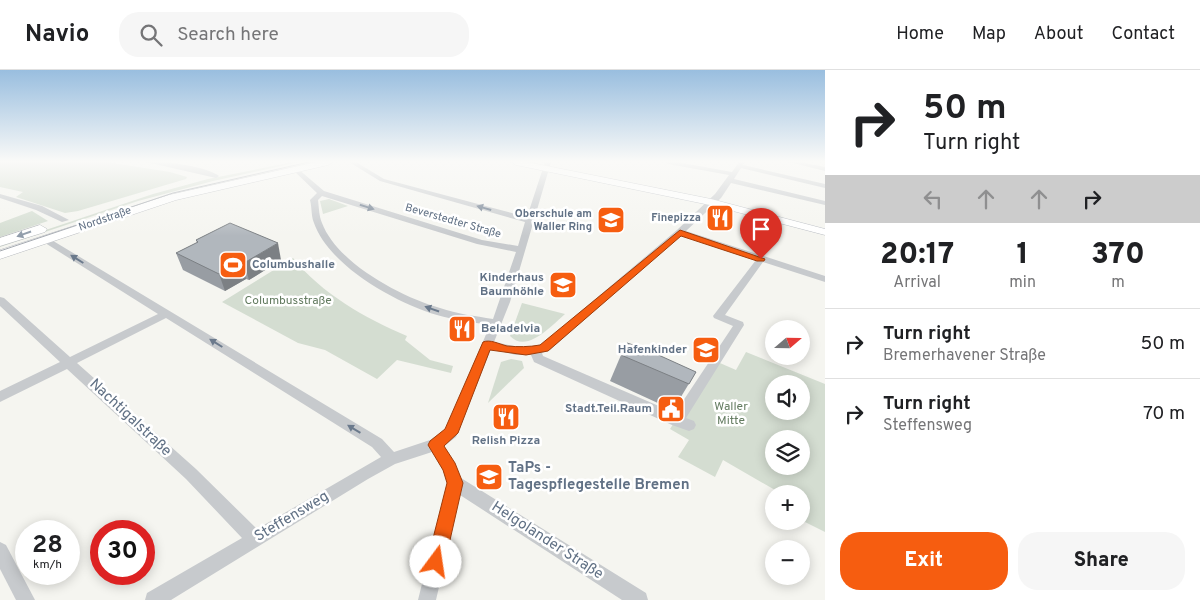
<!DOCTYPE html>
<meta charset="utf-8">
<style>
body{margin:0;font-family:Overpass,sans-serif;background:#f6f6f6;color:#202124;height:100vh;display:flex;flex-direction:column;font-size:19px;white-space:nowrap}
*{box-sizing:border-box;margin:0}
p{font-size:16px;color:#757577}
.icon{flex:none;width:28px;height:28px;fill:none;stroke:currentColor;stroke-width:2;stroke-linecap:round;stroke-linejoin:round}
.map{position:relative;flex:1;overflow:hidden}
.drawer{display:flex;flex-direction:column;background:#fff;width:375px}
.drawer>*{flex:none}
.top-card{background:#fff;color:#202124;overflow:hidden}
.needle{width:32px;rotate:70deg}
.buttons{position:absolute;left:765px;top:250px;display:grid;gap:10px}
.buttons a{display:grid;place-items:center;width:45px;height:45px;border-radius:50%;background:#fff;box-shadow:0 2px 12px #0003;font-size:25px}
.speed{position:absolute;left:15px;top:450px;display:flex;gap:10px;font-size:25px;font-weight:700;text-align:center}
.speed>*{display:grid;place-content:center;width:65px;height:65px;border-radius:50%;background:#fff;box-shadow:0 2px 12px #0003;line-height:1}
.speed small{font-size:12px;font-weight:400}
.speed .limit{border:8px solid #d22;background:#fff;color:#111}
.pin{position:absolute;display:grid;place-items:center;width:42px;height:42px;color:#fff;margin:-51px -21px;border-radius:50% 50% 50% 0;rotate:-45deg;box-shadow:0 0 5px #0007}
.pin .icon{rotate:45deg}
.me{position:absolute;width:55px;margin:-28px;rotate:14deg;stroke-linejoin:round;filter:drop-shadow(0 0 4px #0008)}
.turn{display:flex;align-items:center;gap:18px;height:105px;padding:0 15px;font-size:22px}
.turn .icon{width:65px;height:65px;stroke-width:2.5}
.turn b{display:block;font-size:35px;line-height:42px}
.lanes{display:flex;align-items:center;height:48px;padding:0 15px;background:#0003;justify-content:center;gap:25px;direction:ltr}
.lanes .off{opacity:.35}
.eta{display:flex;justify-content:space-evenly;align-items:center;height:85px;text-align:center}
.eta b{font-size:30px;font-weight:800;line-height:35px}
.cta{display:flex;gap:10px;margin-top:auto;padding:10px 15px}
.cta a{flex:1;height:58px;border-radius:20px;background:#f65d10;color:#fff;font-size:20px;font-weight:800;line-height:58px;text-align:center}
.cta a+a{background:#f6f6f6;color:#202124}
ul{padding:0;list-style:none}
li{display:flex;align-items:center;gap:15px;height:70px;padding:0 15px;border-top:1px solid #e0e0e0}
li div{flex:1}
li b{display:block;font-size:19px}
li em{font-style:normal}
header{display:flex;align-items:center;gap:30px;box-sizing:border-box;height:70px;padding:0 25px;background:#fff;border-bottom:1px solid #e0e0e0}
header strong{font-size:24px}
nav{display:flex;gap:28px;margin-inline-start:auto;font-size:18px}
.search{width:350px;height:45px;background:#f6f6f6;display:flex;align-items:center;gap:12px;box-sizing:border-box;padding:0 18px;border-radius:20px;color:#757577;font-size:19px}
main{display:flex;flex:1;min-height:0}
.map>svg:first-child{display:block}
</style>
<header>
<strong>Navio</strong>
<div class="search"><svg class="icon" aria-label="search" viewBox="0 0 24 24"><circle cx="10" cy="10" r="6"/><path d="M15 15l6 6"/></svg>Search here</div>
<nav><a>Home</a><a>Map</a><a>About</a><a>Contact</a></nav>
</header>
<main>
<div class="map">
<svg width="825" height="530" viewBox="0 0 825 530">
<rect width="100%" height="100%" fill="#f5f5f0"/>
<!-- green -->
<g fill="#d4ddd1" fill-rule="evenodd">
<polygon points="0,92 106,92 170,102 187,107 186,109 78,141 65,143 16,127 23,122 0,117"/>
<polygon points="293,92 299,92 213,111 138,131 0,177 0,175 4,174 153,124 208,109"/>
<polygon points="329,129 348,136 323,144 320,131"/>
<polygon points="32,141 48,151 0,167 0,153"/>
<path d="M293,188C322,224 365,248 407,266L405,270L430,290L453,296L451,303L397,290L377,309L325,280L298,273L222,232Z"/>
<path d="M522,233L565,244C552,255 527,284 510,266Z"/>
<path d="M746,282L825,314V462L805,452L809,439L801,435V424H782L723,390L715,407L678,387L689,370L670,359L713,290L736,300ZM774,314H801V341H774ZM774,369H801V396H774Z"/>
<polygon points="511,289 522,291 524,298 488,333 501,292"/>
</g>
<g fill="none" stroke-linecap="round" stroke-linejoin="round">
<defs>
<polygon id="secondary" points="512,92 527,92 711,129 825,159 825,165 710,135 516,95"/>
<g id="primary">
<polygon points="316,92 333,92 328,95 176,130 0,189 0,180 169,125"/>
<polygon points="40,155 47,159 45,162 0,176 0,168"/>
</g>
</defs>
<!-- secondary casing -->
<use href="#secondary" stroke="#b8bcc2" stroke-width="1"/>
<!-- primary casing -->
<use href="#primary" stroke="#b9bcc0" stroke-width="1"/>
<!-- street -->
<g fill="#c7cacd" fill-rule="evenodd">
<path d="M146,92C164,91 205,96 219,106L216,108Z"/>
<path d="M349,92H356L384,109L527,147L545,92H551L510,232L494,272L524,278L542,274L677,160L715,124L729,105L668,94L665,92H677L732,102L739,92H745L743,95L825,114V118L741,98L734,109L825,131V135L731,113L721,128L686,161L825,206V212L763,192L725,245L743,252L744,255L686,348L694,351L696,355L694,359L689,361L672,355L534,292L531,285H516L491,279L458,363L456,367L444,376L454,392L461,408L646,523L648,530H622L460,425L436,530H418L447,413L443,400L432,382L395,394L368,409L171,530H145L147,523L242,468L186,409L67,299L0,332V321L60,292L0,236V227L4,228L70,287L158,244L42,171V167L45,166L382,369L394,382L430,370L446,359L490,255C472,252 454,250 437,245C396,233 329,196 314,153C311,146 312,137 310,130L317,123L292,99L297,98L324,121L482,170L518,176L525,152L380,111ZM322,126L477,174L516,182L493,249C475,246 457,244 440,238C401,227 337,193 322,153C319,146 319,138 318,130ZM681,165L756,190L713,246L714,248L733,256L675,343L543,286L542,283L550,280ZM166,248L372,377L381,387L257,459L196,399L77,293Z"/>
<polygon points="789,92 800,92 825,97 825,101"/>
<polygon points="0,124 42,136 69,150 62,152 36,140 0,128"/>
<polygon points="0,472 6,475 35,530 16,530 0,499"/>
</g>
<!-- secondary -->
<use href="#secondary" fill="#fff" fill-rule="evenodd"/>
<!-- primary -->
<use href="#primary" fill="#fff" fill-rule="evenodd"/>
<!-- tram -->
<polyline stroke="#a4a9b0" stroke-width="1" points="0,181 173,123 309,92"/>
</g>
<!-- wall -->
<g fill="#989da3">
<polygon points="196,170 281,190 249,210 246,209 225,221 183,200 176,183 197,173"/>
<polygon points="621,285 696,302 673,340 610,311"/>
</g>
<!-- shaded-wall -->
<g fill="#7c8084">
<polygon points="278,173 281,190 249,210 244,193"/>
<polygon points="241,191 246,209 225,221 219,204"/>
</g>
<!-- building -->
<g fill="#b1b7bd" stroke="#7c8084">
<polygon points="230,153 278,173 244,193 241,191 219,204 176,183 198,172 196,170"/>
<polygon points="627,273 643,278 696,302 689,314 621,285"/>
</g>
<!-- one-way arrows -->
<defs><path id="oneway-solid" d="M-6-.8H1V-3.2L6.5 0L1 3.2V.8H-6Z" transform="scale(1.25)"/></defs>
<g fill="#6b7a8c">
<use href="#oneway-solid" transform="translate(367 137) rotate(17)"/>
<use href="#oneway-solid" transform="translate(484 138) rotate(-164)"/>
<use href="#oneway-solid" transform="translate(77 189) rotate(-148)"/>
<use href="#oneway-solid" transform="translate(432 239) rotate(-161)"/>
<use href="#oneway-solid" transform="translate(216 273) rotate(-148)"/>
<use href="#oneway-solid" transform="translate(354 359) rotate(-149)"/>
</g>
<use fill="#909caa" href="#oneway-solid" transform="translate(24 164) rotate(161)"/>
<!-- sky -->
<linearGradient id="sky" x2="0" y2="1"><stop stop-color="#99bedf"/><stop offset="0.55" stop-color="#fafaf8"/><stop offset="1" stop-color="#fafaf8" stop-opacity="0"/></linearGradient>
<rect width="825" height="166" fill="url(#sky)"/>
<!-- route -->
<path fill="#f65d10" stroke="#a03c0a" d="M680,160L765,189L764,191H757L681,166L548,281L526,285L490,280L458,363L444,376L455,393L463,413L445,492L442,498L436,501L430,498L427,492L447,413L443,400L428,375L430,371L445,359L483,272C490,269 499,274 507,276C518,277 529,277 540,275Z"/>
<!-- icons -->
<defs>
<symbol id="restaurant-square" viewBox="-11 -11 22 22"><rect x="-9" y="-9" width="18" height="18" rx="4" fill="#f65d10" stroke="#fff"/><path d="M-5-6h1v4h1v-4h1v4h1v-4h1v5L-1.5 .5V6h-2V.5L-5-1ZM5-6V6H3V1.5H1.5Q1.5-4 5-6Z" fill="#fff"/></symbol>
<symbol id="school-square" viewBox="-11 -11 22 22"><rect x="-9" y="-9" width="18" height="18" rx="4" fill="#f65d10" stroke="#fff"/><path d="M0-5L7-2L0 1L-7-2ZM-4 1L0 2.5L4 1V4Q0 6-4 4Z" fill="#fff"/></symbol>
<symbol id="stadium-square" viewBox="-11 -11 22 22"><rect x="-9" y="-9" width="18" height="18" rx="4" fill="#f65d10" stroke="#fff"/><path d="M0-5a6.5 5 0 1 0 0 10a6.5 5 0 1 0 0-10ZM-3.5-1.8h7v3.6h-7Z" fill="#fff"/></symbol>
<symbol id="civic-square" viewBox="-11 -11 22 22"><rect x="-9" y="-9" width="18" height="18" rx="4" fill="#f65d10" stroke="#fff"/><path d="M-.6-6.5H3V-4.5H.6V-3L4-1V1h2V6H-6V1h2V-1L-.6-3ZM-1.2 2.5V6h2.4V2.5Z" fill="#fff"/></symbol>
</defs>
<g fill-rule="evenodd">
<use href="#restaurant-square" x="704" y="132" width="32" height="32"/>
<use href="#school-square" x="595" y="134" width="32" height="32"/>
<use href="#stadium-square" x="217" y="179" width="32" height="32"/>
<use href="#school-square" x="547" y="199" width="32" height="32"/>
<use href="#restaurant-square" x="446" y="243" width="32" height="32"/>
<use href="#school-square" x="690" y="264" width="32" height="32"/>
<use href="#civic-square" x="655" y="323" width="32" height="32"/>
<use href="#restaurant-square" x="490" y="331" width="32" height="32"/>
<use href="#school-square" x="473" y="391" width="32" height="32"/>
</g>
<g text-anchor="middle" dominant-baseline="central" stroke-width="5" stroke-linejoin="round" paint-order="stroke">
<!-- far-poi labels -->
<g font-size="11" font-weight="bold" fill="#617185" stroke="#fff" text-anchor="end">
<text x="592" y="144">Oberschule am<tspan x="592" dy="13">Waller Ring</tspan></text>
<text x="701" y="148">Finepizza</text>
</g>
<!-- far-street labels -->
<g font-size="11" fill="#617185" stroke="#fff">
<text transform="translate(105 149) rotate(-19)">Nordstraße</text>
<text transform="translate(453 151) rotate(16)">Beverstedter Straße</text>
</g>
<!-- poi labels -->
<g font-size="12" font-weight="bold" fill="#617185" stroke="#fff" text-anchor="end">
<text x="252" y="195" text-anchor="start">Columbushalle</text>
<text x="544" y="208">Kinderhaus<tspan x="544" dy="14">Baumhöhle</tspan></text>
<text x="481" y="259" text-anchor="start">Beladelvia</text>
<text x="687" y="280">Hafenkinder</text>
<text x="652" y="339">Stadt.Teil.Raum</text>
<text x="506" y="371" text-anchor="middle">Relish Pizza</text>
</g>
<!-- park labels -->
<g font-size="12" fill="#637b60" stroke="#fff">
<text x="288" y="231">Columbusstraße</text>
<text x="731" y="337">Waller<tspan x="731" dy="14">Mitte</tspan></text>
</g>
<!-- near-street labels -->
<g font-size="15" fill="#617185" stroke="#fff">
<text transform="translate(130 348) rotate(43)">Nachtigalstraße</text>
<text transform="translate(292 447) rotate(-31)">Steffensweg</text>
<text transform="translate(547 471) rotate(33)">Helgolander Straße</text>
</g>
<!-- near-poi labels -->
<g font-size="15" font-weight="bold" fill="#617185" stroke="#fff" text-anchor="start">
<text x="508" y="398">TaPs -<tspan x="508" dy="17">Tagespflegestelle Bremen</tspan></text>
</g>
</g>
</svg>
<div class="buttons">
<a><svg class="needle" viewBox="-14 -14 28 28"><path d="M0-13l5 13h-10z" fill="#e53935"/><path d="M0 13l5-13h-10z" fill="#757577"/></svg></a>
<a><svg class="icon" aria-label="sound" viewBox="0 0 24 24"><path d="M4 9h4l5-4v14l-5-4H4zM17 9q2 3 0 6"/></svg></a>
<a><svg class="icon" aria-label="layers" viewBox="0 0 24 24"><path d="M12 4l9 5-9 5-9-5zM3 14l9 5 9-5"/></svg></a>
<a>+</a>
<a>−</a>
</div>
<div class="speed"><div>28<small>km/h</small></div><div class="limit">30</div></div>
<div class="pin" style="left:761px;top:189px;background:#d93025"><svg class="icon" aria-label="arrive" viewBox="0 0 24 24"><path d="M6 21V4h12l-3 4 3 4H6"/></svg></div>
<svg class="me" style="left:436px;top:492px" viewBox="-20 -20 40 40"><circle r="19" fill="#fff"/><path d="M0-13L10 11 0 6-10 11z" fill="#f65d10"/></svg>
</div>
<section class="drawer">
<div class="top-card">
<div class="turn"><svg class="icon" aria-label="right" viewBox="0 0 24 24"><path d="M7 20v-9h11M14 6l5 5-5 5"/></svg><div><b>50 m</b>Turn right</div></div>
<div class="lanes"><svg class="icon off" aria-label="left" viewBox="0 0 24 24"><path d="M17 20v-9H6M10 6l-5 5 5 5"/></svg><svg class="icon off" aria-label="ahead" viewBox="0 0 24 24"><path d="M12 20V5M6 11l6-6 6 6"/></svg><svg class="icon off" aria-label="ahead" viewBox="0 0 24 24"><path d="M12 20V5M6 11l6-6 6 6"/></svg><svg class="icon" aria-label="right" viewBox="0 0 24 24"><path d="M7 20v-9h11M14 6l5 5-5 5"/></svg></div>
</div>
<div class="eta">
<div><b>20:17</b><p>Arrival</p></div>
<div><b>1</b><p>min</p></div>
<div><b>370</b><p>m</p></div>
</div>
<ul>
<li><svg class="icon" aria-label="right" viewBox="0 0 24 24"><path d="M7 20v-9h11M14 6l5 5-5 5"/></svg><div><b>Turn right</b><p>Bremerhavener Straße</p></div><em>50 m</em></li>
<li><svg class="icon" aria-label="right" viewBox="0 0 24 24"><path d="M7 20v-9h11M14 6l5 5-5 5"/></svg><div><b>Turn right</b><p>Steffensweg</p></div><em>70 m</em></li>
</ul>
<div class="cta"><a>Exit</a><a>Share</a></div>
</section>
</main>
